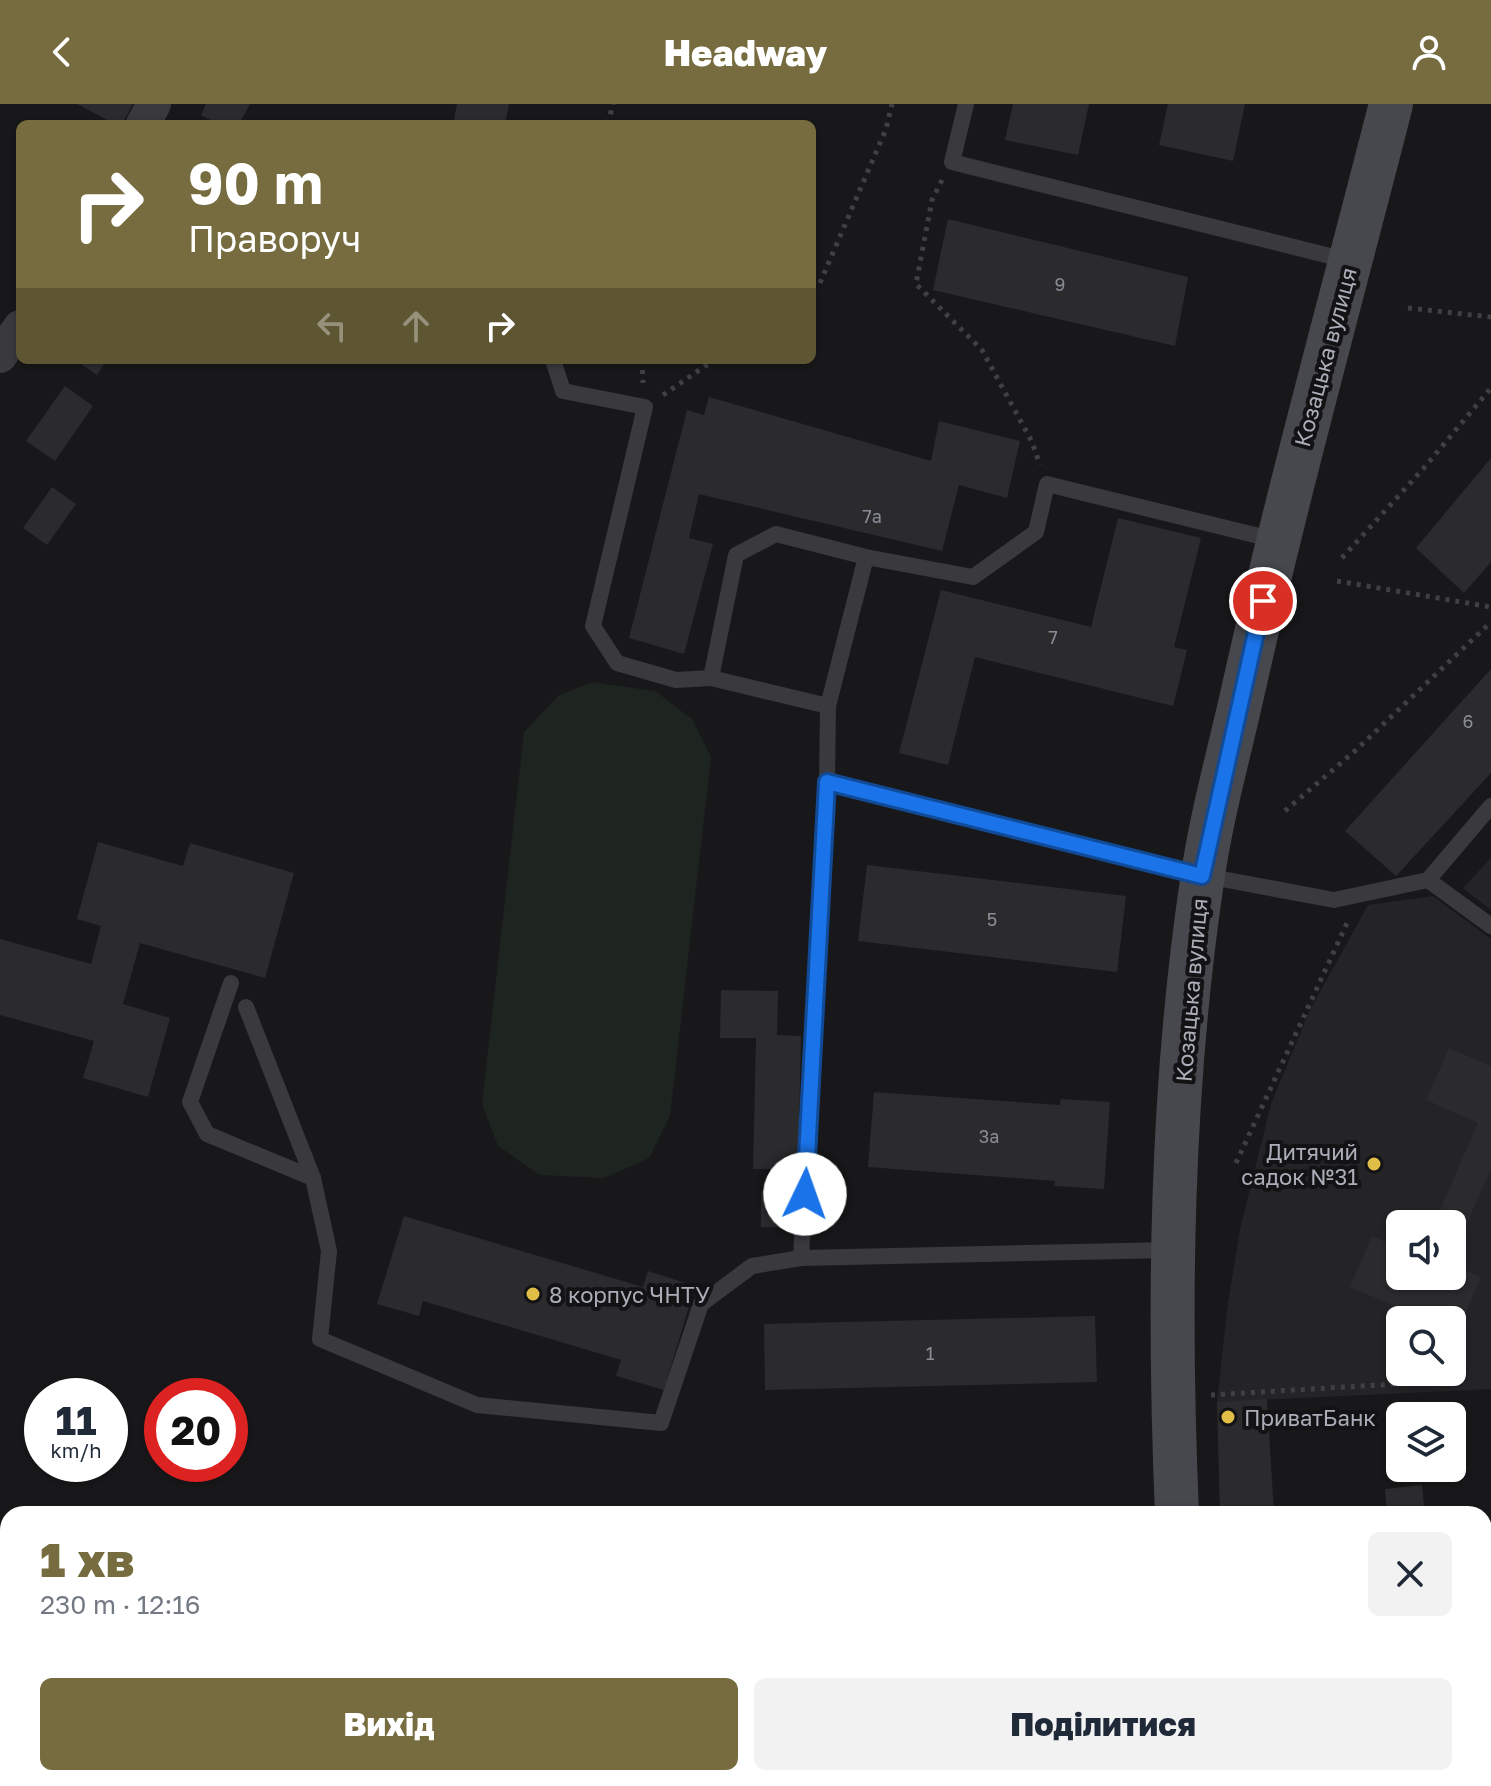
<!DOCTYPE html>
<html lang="uk">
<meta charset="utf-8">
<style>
body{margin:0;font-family:"Golos Text",sans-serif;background:#f2f2f3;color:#1f2937;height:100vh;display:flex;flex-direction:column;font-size:30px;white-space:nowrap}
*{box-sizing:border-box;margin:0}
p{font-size:26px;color:#747a83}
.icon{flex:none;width:44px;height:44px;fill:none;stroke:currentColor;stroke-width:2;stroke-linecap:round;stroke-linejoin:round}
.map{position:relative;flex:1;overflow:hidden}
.drawer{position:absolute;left:0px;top:1402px;width:1492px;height:280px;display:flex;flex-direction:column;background:#fff;border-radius:24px 24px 0 0;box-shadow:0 2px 6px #0004}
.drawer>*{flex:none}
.hud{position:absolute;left:16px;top:16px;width:800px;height:244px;border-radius:12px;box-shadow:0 2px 6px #0004;background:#766c3f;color:#fff;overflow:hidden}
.controls{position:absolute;left:1386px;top:1106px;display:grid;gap:16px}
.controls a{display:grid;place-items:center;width:80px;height:80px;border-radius:12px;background:#fff;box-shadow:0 2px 6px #0004;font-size:40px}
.speed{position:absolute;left:24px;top:1274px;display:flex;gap:16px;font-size:40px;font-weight:700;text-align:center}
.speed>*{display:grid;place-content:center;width:104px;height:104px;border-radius:50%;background:#fff;box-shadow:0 2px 6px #0004;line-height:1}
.speed small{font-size:20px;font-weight:400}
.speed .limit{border:12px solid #d22;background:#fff;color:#111}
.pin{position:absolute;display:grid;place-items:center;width:68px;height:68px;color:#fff;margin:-34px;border:4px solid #fff;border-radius:50%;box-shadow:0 2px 8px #0007}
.me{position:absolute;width:88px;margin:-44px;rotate:3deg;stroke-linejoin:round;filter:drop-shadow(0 0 6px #0008)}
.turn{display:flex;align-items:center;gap:28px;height:168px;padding:0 40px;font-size:36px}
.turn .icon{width:104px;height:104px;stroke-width:2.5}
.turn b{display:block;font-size:56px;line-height:68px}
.lanes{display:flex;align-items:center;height:76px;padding:0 40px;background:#0003;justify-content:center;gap:40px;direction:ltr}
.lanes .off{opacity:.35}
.round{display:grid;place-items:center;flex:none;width:84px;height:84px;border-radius:12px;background:#f2f2f3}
.overview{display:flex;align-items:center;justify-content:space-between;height:136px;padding:0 40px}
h1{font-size:48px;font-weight:800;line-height:60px;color:#766c3f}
.cta{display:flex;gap:16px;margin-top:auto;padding:16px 40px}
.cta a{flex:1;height:92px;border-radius:12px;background:#766c3f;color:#fff;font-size:32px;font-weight:800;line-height:92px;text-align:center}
.cta a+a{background:#f2f2f3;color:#1f2937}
header{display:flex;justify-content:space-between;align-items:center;height:104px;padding:0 40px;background:#766c3f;color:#fff;font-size:36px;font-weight:800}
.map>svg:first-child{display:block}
</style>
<header><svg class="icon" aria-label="back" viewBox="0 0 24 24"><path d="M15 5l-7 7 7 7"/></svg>Headway<svg class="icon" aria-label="person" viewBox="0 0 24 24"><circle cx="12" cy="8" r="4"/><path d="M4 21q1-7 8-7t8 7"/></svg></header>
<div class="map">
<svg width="1491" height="1682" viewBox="0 0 1491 1682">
<rect width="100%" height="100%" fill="#18181a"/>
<!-- built -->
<g fill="#242427" fill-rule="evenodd">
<polygon points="1491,754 1491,806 1463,784"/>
<path d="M1433,792L1491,835V1285L1217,1298L1227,1206L1240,1125L1271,1000L1309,908L1368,801ZM1400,1120H1452V1172H1400ZM1400,1216H1452V1268H1400Z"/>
<polygon points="688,1674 891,1674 892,1682 689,1682"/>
</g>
<!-- green -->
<polygon fill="#1e2420" points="592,578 655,587 692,615 711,653 670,1012 649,1054 604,1074 540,1071 498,1042 482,1000 524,628 558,592"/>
<!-- building -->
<g fill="#2b2b2e">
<polygon points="77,0 133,0 122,20 115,20"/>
<polygon points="206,0 250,0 239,20 218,20 201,11"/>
<polygon points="457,0 509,0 505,20 453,20"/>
<polygon points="1013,0 1089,0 1078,51 1005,36"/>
<polygon points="1168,0 1245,0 1233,57 1159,41"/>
<polygon points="948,115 1188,173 1175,242 933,186"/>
<polygon points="75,256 107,256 97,271"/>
<polygon points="65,282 93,302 55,357 26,337"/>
<polygon points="709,293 931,357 939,317 1020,337 1007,394 959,381 942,447 699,390 689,434 713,440 684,550 629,534 687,306 704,311"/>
<polygon points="1491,354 1491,458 1464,489 1416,444"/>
<polygon points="52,383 76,400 47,441 23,424"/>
<polygon points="1118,414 1201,434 1174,543 1187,546 1173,602 975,553 948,661 899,649 941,486 1091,523"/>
<polygon points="1491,565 1491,669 1396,772 1345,727"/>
<polygon points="98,738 183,762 190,739 294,769 265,874 140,839 123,900 170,914 148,993 83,974 94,937 0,911 0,835 91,860 101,822 77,815"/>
<polygon points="867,761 1126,792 1117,868 858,837"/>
<polygon points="721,886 778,887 777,931 801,932 798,1065 753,1065 756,934 720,934"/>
<polygon points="1449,944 1491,962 1491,1064 1452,1154 1452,1120 1434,1120 1478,1019 1426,996"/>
<polygon points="874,988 1060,1001 1061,995 1110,998 1104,1085 1054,1082 1055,1077 868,1063"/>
<rect x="761" y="1087" width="31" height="36"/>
<polygon points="404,1112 643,1183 648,1167 695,1182 664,1286 616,1272 621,1256 423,1197 419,1212 377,1200"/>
<polygon points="1372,1132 1400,1144 1400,1172 1452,1172 1452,1160 1481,1173 1457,1229 1452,1227 1452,1216 1427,1216 1350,1183"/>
<polygon points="1095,1212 1097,1278 765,1286 764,1220"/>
<polygon points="1267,1295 1274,1410 1220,1410 1217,1298"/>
<polygon points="1422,1381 1425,1410 1387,1410 1385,1385"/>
<polygon points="1349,1403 1350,1410 1303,1410 1303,1407"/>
<polygon points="1491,1474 1491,1512 1486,1512 1484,1475"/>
<polygon points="693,1674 718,1674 720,1682 695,1682"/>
<polygon points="732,1674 754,1674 755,1682 733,1682"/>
<polygon points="766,1674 794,1674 796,1682 767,1682"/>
<polygon points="809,1674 834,1674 835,1682 811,1682"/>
<polygon points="846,1674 882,1674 884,1682 848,1682"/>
<polygon points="1238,1674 1285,1674 1285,1679 1238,1681"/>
<polygon points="1354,1674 1402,1674 1403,1682 1355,1682"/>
<polygon points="1439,1674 1463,1674 1463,1676 1439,1679"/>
</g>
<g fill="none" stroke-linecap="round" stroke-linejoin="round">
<!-- path -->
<g stroke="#3f4045" stroke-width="5" stroke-dasharray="4 6" stroke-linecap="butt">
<polyline points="608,20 613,0"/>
<polyline points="942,76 932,96 916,180 982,246 1032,338 1040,361"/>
<polyline points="812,185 820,179 886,25 892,0"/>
<polyline points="1408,204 1491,213"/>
<polyline points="642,256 643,279"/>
<polyline points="663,291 714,256"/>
<polyline points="1342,454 1423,365 1491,284"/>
<polyline points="1337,477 1491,503"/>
<polyline points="1285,707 1356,646 1491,518"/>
<polyline points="1236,1059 1348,817"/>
<polyline points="1211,1291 1429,1278"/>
<polyline points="724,1674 726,1682"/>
<polyline points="759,1674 761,1682"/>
<polyline points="801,1674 803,1682"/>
<polyline points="841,1674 843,1682"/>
</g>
<!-- service -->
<g stroke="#39393e" stroke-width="16">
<polyline points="966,0 952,58 1350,157"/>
<polyline points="553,256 563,287 645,303 593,522 617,559 676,576 711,574 736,451 776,430 866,453 973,473 1036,428 1047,380 1275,436"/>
<polyline points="711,574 828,602 827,678 1174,766 1334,796 1428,776 1491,702"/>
<polyline points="828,602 866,453"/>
<polyline points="1428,776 1491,822"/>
<polyline points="231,879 190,998 207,1030 313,1074"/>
<polyline points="246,903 313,1074 329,1147 320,1235 477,1301 661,1319 701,1200 752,1162 801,1154 1170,1146"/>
<polyline points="801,1154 827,678"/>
</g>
<!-- minor -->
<g stroke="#39393e" stroke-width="34">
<polyline points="143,20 154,0"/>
<polyline points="0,252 20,223"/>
<polyline points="1484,1457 1491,1456"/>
</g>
<!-- secondary -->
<g stroke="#47484e" stroke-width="44">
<path d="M1177,1410C1168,1199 1171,986 1202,777C1211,713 1229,650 1243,587C1287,390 1341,196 1391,0"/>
<polyline points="1186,1674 1186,1682"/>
</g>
</g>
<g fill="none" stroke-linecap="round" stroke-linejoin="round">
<defs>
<polyline id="route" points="805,1090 827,678 1202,772 1263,497"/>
</defs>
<!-- route casing -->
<use href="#route" stroke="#114b97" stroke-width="20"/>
<!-- route -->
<use href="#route" stroke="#1a73e8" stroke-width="14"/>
</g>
<!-- markers -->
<g fill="#e1be48" stroke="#131315" stroke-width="3">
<circle cx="1374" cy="1060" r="8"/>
<circle cx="533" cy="1190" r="8"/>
<circle cx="1228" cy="1313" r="8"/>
</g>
<g text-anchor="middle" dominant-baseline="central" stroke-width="8" stroke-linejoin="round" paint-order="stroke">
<!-- number labels -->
<g font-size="18" fill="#8a8c95">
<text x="1060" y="180">9</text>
<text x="872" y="412">7а</text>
<text x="1053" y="533">7</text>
<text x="1468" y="617">6</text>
<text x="992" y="815">5</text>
<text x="989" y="1032">3а</text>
<text x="930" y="1249">1</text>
</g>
<!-- street labels -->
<g font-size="22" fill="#abaeb8" stroke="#131315">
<text transform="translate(1325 253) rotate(-75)">Козацька вулиця</text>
<text transform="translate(1191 886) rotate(-85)">Козацька вулиця</text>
</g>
<!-- poi labels -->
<g font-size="22" fill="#abaeb8" stroke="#131315" text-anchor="start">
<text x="1358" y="1047" text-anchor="end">Дитячий<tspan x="1358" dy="25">садок №31</tspan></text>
<text x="549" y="1190">8 корпус ЧНТУ</text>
<text x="1244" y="1313">ПриватБанк</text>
</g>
</g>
</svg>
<div class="controls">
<a><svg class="icon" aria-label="sound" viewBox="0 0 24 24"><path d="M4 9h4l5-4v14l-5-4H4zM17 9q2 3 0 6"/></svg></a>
<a><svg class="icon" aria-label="search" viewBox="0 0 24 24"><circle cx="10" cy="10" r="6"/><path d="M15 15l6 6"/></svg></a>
<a><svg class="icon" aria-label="layers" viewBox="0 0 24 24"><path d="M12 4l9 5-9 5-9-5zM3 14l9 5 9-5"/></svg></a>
</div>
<div class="speed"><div>11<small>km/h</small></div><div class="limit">20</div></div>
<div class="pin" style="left:1263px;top:497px;background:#d93025"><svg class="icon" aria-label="arrive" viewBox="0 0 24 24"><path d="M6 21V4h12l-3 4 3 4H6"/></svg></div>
<svg class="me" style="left:805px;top:1090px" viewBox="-20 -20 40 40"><circle r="19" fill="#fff"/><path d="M0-13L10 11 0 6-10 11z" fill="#1a73e8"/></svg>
<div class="hud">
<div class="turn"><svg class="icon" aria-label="right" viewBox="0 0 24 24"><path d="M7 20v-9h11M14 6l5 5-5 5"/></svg><div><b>90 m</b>Праворуч</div></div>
<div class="lanes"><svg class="icon off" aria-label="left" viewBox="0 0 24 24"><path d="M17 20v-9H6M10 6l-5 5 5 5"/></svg><svg class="icon off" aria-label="ahead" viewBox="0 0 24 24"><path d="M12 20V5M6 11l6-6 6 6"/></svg><svg class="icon" aria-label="right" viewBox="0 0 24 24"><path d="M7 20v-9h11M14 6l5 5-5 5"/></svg></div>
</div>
<section class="drawer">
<div class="overview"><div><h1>1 хв</h1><p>230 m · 12:16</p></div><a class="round"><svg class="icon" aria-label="close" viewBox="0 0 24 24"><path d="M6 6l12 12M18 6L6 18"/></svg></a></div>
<div class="cta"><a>Вихід</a><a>Поділитися</a></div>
</section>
</div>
